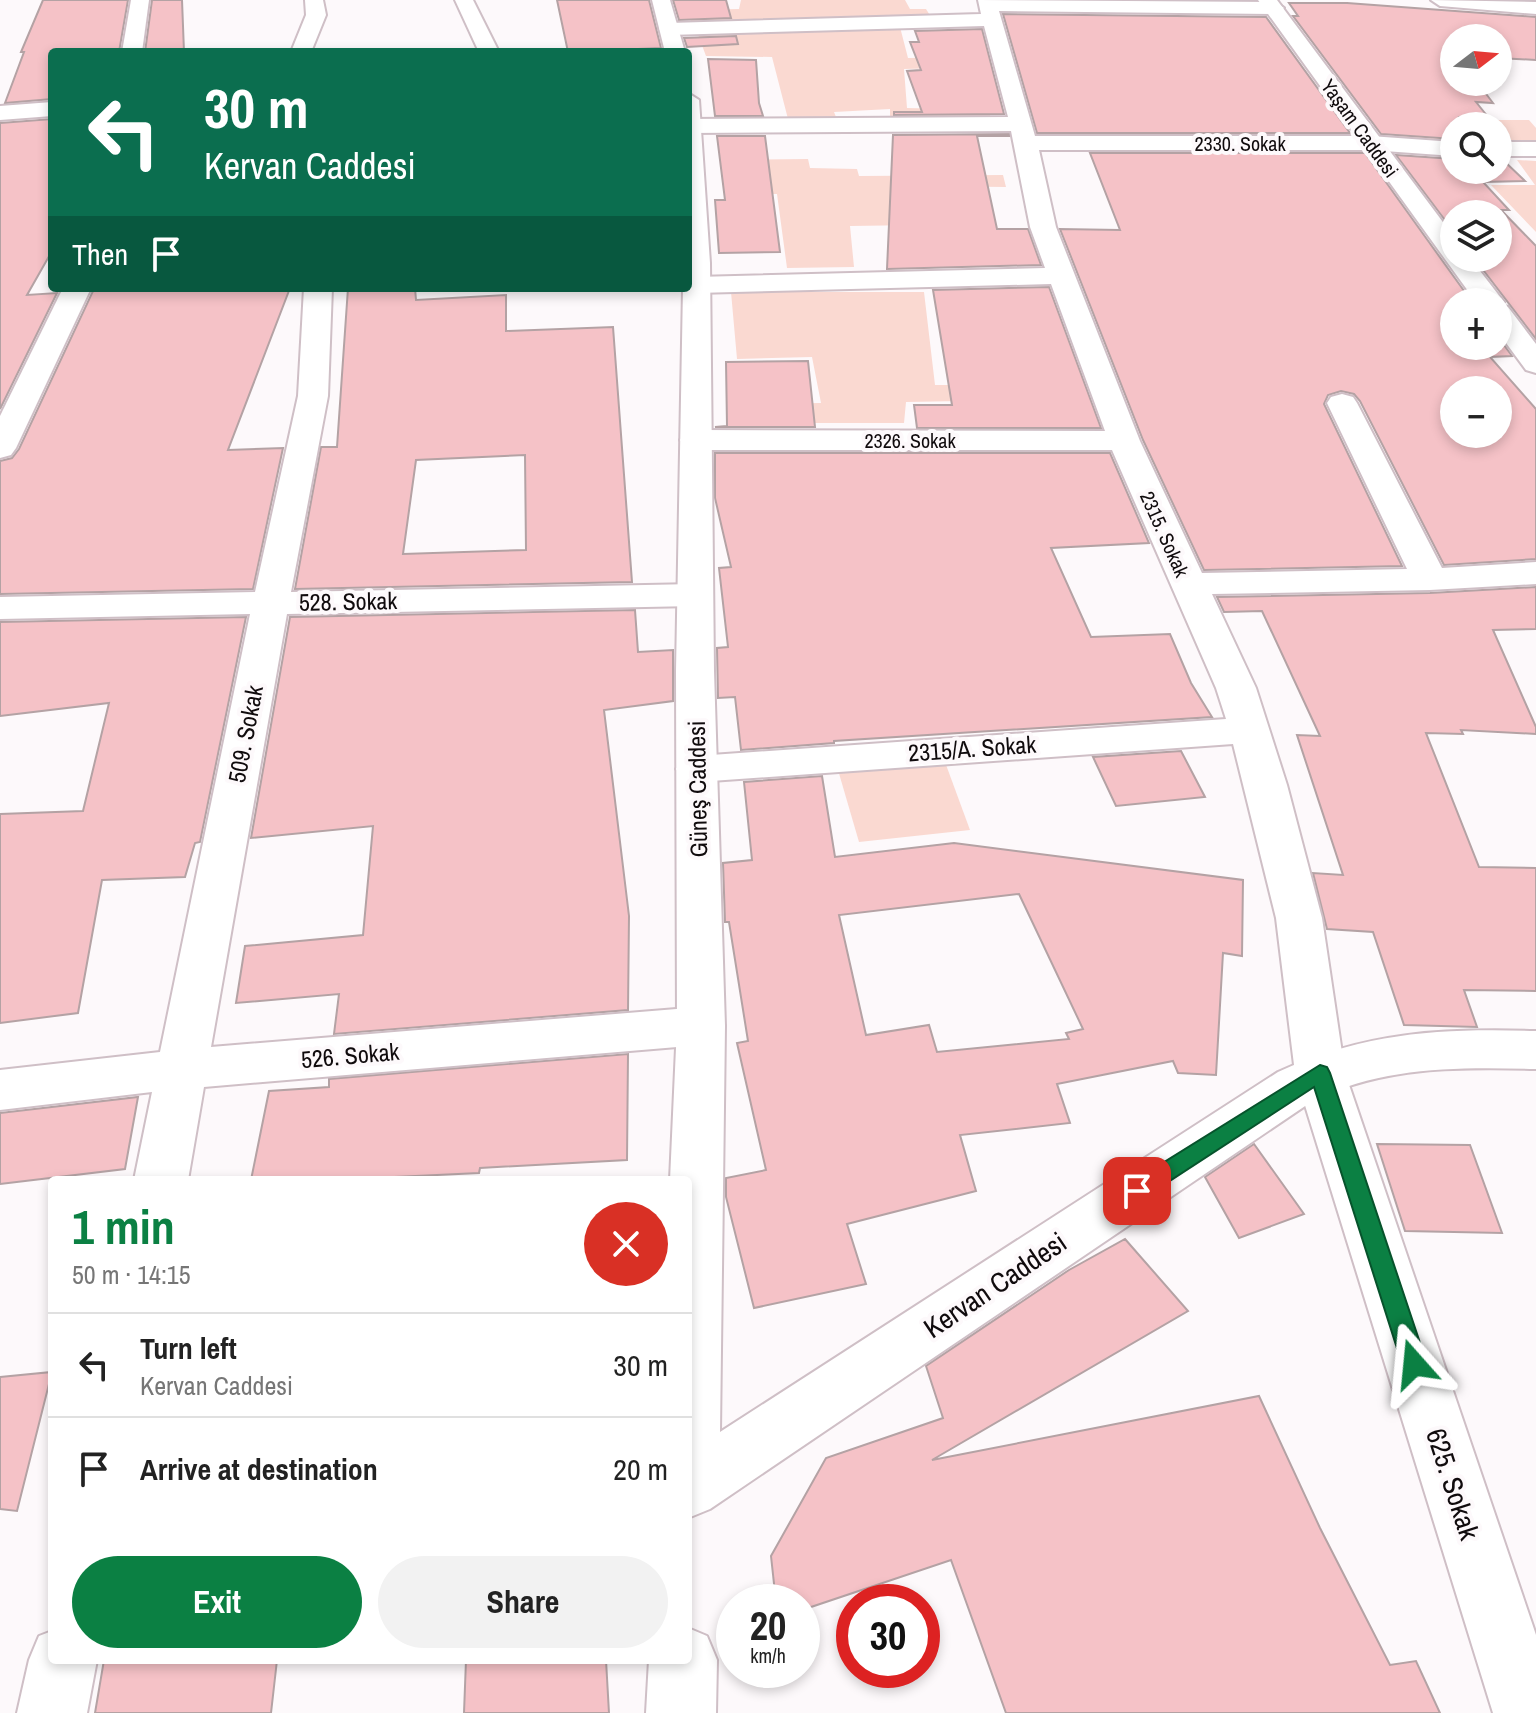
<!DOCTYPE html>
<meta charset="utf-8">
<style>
body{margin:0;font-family:"Archivo Narrow",sans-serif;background:#f2f2f2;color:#222;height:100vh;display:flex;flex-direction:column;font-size:30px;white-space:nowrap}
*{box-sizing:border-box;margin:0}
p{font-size:26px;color:#767676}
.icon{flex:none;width:44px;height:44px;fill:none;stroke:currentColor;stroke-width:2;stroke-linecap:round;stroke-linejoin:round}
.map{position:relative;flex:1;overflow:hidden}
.details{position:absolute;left:48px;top:1176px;width:644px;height:488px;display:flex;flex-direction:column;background:#fff;border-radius:8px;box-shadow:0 4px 12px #0003}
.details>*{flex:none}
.guide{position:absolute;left:48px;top:48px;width:644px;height:244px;border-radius:8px;box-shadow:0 4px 12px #0003;background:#0b6e4f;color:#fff;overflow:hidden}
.needle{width:52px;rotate:74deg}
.tools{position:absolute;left:1440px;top:24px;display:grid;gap:16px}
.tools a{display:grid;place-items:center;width:72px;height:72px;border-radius:50%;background:#fff;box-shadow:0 4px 12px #0003;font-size:40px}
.speed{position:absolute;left:716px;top:1584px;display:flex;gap:16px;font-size:40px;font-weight:700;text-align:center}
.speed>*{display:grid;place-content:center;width:104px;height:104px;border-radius:50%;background:#fff;box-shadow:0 4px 12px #0003;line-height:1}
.speed small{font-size:20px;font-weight:400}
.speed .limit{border:12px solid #d22;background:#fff;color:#111}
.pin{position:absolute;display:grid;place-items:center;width:68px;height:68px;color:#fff;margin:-34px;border-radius:16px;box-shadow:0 4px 12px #0006}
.me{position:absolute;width:88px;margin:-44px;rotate:342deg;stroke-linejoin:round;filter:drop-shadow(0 0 6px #0008)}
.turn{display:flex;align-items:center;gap:28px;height:168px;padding:0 24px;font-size:36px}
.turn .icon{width:104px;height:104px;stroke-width:2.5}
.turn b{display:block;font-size:56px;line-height:68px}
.then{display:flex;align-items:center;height:76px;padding:0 24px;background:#0003;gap:16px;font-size:30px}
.round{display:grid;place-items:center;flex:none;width:84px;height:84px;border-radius:42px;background:#f2f2f2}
.summary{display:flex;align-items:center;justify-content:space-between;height:136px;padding:0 24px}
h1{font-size:48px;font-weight:800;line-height:60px;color:#0b8043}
.action{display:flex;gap:16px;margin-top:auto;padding:16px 24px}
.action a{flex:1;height:92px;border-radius:48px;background:#0b8043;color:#fff;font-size:32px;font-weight:800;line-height:92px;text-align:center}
.action a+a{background:#f2f2f2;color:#222}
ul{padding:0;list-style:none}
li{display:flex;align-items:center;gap:24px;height:104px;padding:0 24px;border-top:2px solid #e0e0e0}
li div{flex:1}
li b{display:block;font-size:30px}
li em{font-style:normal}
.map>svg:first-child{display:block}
</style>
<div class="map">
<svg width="1536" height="1713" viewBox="0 0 1536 1713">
<rect width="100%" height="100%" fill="#fdf9fb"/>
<!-- green -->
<g fill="#fad9d1">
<polygon points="741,0 905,0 910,9 926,9 931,17 694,25 683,10 739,9"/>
<polygon points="900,27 908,58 978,57 985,67 904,69 907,108 990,110 990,121 890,120 890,109 834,112 836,117 788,119 772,57 706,56 697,32"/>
<polygon points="1385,120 1529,120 1536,128 1536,143 1498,143 1498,126 1454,126 1454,143 1401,143"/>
<polygon points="808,159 810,168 857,169 859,176 1003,175 1006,187 915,186 919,225 850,226 854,267 787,268 777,194 726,194 723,160"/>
<polygon points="1517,160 1536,161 1536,232 1491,185 1535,185"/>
<polygon points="731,292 924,292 935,385 1067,385 1072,399 906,402 904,423 738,423 736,404 821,403 812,357 737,359"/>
<polygon points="945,762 970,830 859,842 838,770"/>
</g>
<!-- building -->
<g fill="#f5c2c7" stroke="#b4a2a4" stroke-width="2" fill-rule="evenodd">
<polygon points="43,0 128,0 119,52 52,52 52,99 5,103 24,52 21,52"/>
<polygon points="152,0 182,0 184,52 145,52"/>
<polygon points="557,0 649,0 661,48 568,52"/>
<polygon points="673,0 726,0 731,18 679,20"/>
<polygon points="1289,3 1347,3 1536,17 1536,60 1498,58 1498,38 1454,38 1454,82 1477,82 1493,103 1476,102 1488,117 1460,117 1469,126 1454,126 1454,139 1381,134 1293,16 1298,16"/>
<polygon points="1003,14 1266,17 1350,133 1037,133"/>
<polygon points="982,29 1004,114 894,115 894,112 922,112 907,71 921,70 910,42 919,42 915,31"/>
<polygon points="736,36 738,44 687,47 684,38"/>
<polygon points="708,59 756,60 759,103 763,116 715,116"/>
<polygon points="52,119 52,251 27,295 57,293 0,409 0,123"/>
<polygon points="1009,134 1009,136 977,136 997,229 1028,229 1041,265 887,269 893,135"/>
<polygon points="717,136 765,136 780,252 719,253 715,200 725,200"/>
<path d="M1090,153H1365L1472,302H1454V346H1498V337L1512,356L1490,357L1536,409V559L1444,565L1360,401L1354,394L1341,391L1328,395L1324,404L1402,566L1204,570L1143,440L1060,229L1120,230ZM1454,390H1498V434H1454Z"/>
<polygon points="1396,155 1454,159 1454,170 1498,170 1498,159 1502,159 1525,181 1483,182 1509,210 1501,210 1536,246 1536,339 1474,258 1498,258 1498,214 1454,214 1454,232"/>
<polygon points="1049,287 1101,428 917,428 914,405 952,405 933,290"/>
<polygon points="144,288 290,288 228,450 283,448 253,589 0,594 0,461 12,458 19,449 93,291"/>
<path d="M348,288H415L416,300L506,295V331L613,327L632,582L295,589L321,447H337ZM525,455L526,550L403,554L416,460Z"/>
<polygon points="808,361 815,427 715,427 727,426 726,362"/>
<polygon points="715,453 1110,453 1149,543 1051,548 1091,637 1170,634 1191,683 1212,717 834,741 834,743 741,750 735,697 718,698 717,648 728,647 719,568 731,567 715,498"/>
<polygon points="1536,587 1536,629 1493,630 1536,727 1536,734 1461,730 1463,734 1426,733 1479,867 1536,868 1536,991 1464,990 1477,1027 1404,1025 1373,932 1327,929 1313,873 1343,875 1297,735 1320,736 1262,611 1224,612 1217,597 1430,593"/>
<polygon points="635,610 638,652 673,650 673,701 604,710 629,916 628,1010 334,1034 339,994 236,1003 245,946 363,935 373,826 251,838 290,617"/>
<polygon points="246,617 200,842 195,843 185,877 102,880 78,1013 0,1023 0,814 83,811 109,703 0,716 0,622"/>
<polygon points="1181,751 1205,797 1116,806 1093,757"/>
<path d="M822,776L835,857L954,843L1243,880L1242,956L1223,953L1216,1075L1178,1073L1173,1061L1057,1084L1070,1123L960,1135L976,1191L847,1224L866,1284L754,1308L726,1197V1178L766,1170L737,1043L748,1041L729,922H725L723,863L752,860L744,782ZM1019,894L1083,1029L1066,1033L1069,1039L937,1052L929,1025L866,1035L839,915Z"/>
<polygon points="628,1054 627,1160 480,1168 479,1173 331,1180 251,1180 269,1091 329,1087 329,1079"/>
<polygon points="138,1097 125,1169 0,1184 0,1113"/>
<polygon points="1254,1144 1304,1214 1239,1238 1205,1177"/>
<polygon points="1377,1144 1470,1145 1502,1233 1405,1231"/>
<polygon points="1125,1239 1188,1311 932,1460 1259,1396 1320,1528 1390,1665 1416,1661 1440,1713 1006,1713 951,1560 802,1610 802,1602 776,1602 771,1556 826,1458 943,1418 926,1366 1069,1270"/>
<polygon points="52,1372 17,1511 0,1509 0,1377"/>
<polygon points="104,1660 277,1660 271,1713 95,1713"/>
<polygon points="466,1660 606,1660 609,1713 464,1713"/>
</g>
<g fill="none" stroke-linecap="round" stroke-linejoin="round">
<defs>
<g id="street">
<polygon points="131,0 149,0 142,52 122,52"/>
<polygon points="305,0 323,0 326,15 311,52 291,52 306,15"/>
<polygon points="455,0 473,0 499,52 479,52"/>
<polygon points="978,0 1275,2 1284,8 1275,14 999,11 1035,136 1370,136 1454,142 1454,156 1370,150 1039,150 1056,227 1140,441 1202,573 1407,569 1327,403 1331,397 1342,394 1353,397 1357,403 1442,568 1536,562 1536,584 1430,590 1212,594 1256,688 1287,785 1322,918 1345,1073 1536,1635 1536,1713 1493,1713 1295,1073 1276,918 1233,744 697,782 682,778 676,769 682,760 697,756 1226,719 1216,688 1112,450 696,450 685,447 680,440 685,433 696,430 1105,431 1051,284 696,293 684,288 688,288 688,279 696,277 1045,268 1030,227 1011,131 688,133 688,119 1008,117 984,26 669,35 659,29 669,23 981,14"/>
<polygon points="1431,0 1536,2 1536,14 1440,6"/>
<polygon points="52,102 52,116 0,120 0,106"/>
<rect x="1498" y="142" width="38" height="14"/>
<polygon points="63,288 91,288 16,448 11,455 0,458 0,416"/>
<polygon points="304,288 332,288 328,396 291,592 695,584 708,587 713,595 708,603 695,606 287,614 211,1047 701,1007 718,1013 725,1026 718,1039 701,1045 204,1087 188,1180 134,1180 152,1092 0,1110 0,1070 160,1052 250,614 0,619 0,597 255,592 298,396"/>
<polygon points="52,1631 52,1660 97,1660 87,1713 17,1713 29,1660 39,1636"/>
</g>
<g id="secondary">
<polygon points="652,0 670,0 685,52 665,52"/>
<polygon points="1258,0 1277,0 1454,237 1454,258 1470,258 1504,302 1501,305 1508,307 1536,344 1536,373 1526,370 1498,332 1498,302 1476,302"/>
<path d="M688,93L699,100L710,263L714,671L725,1026L720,1432L1278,1072C1365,1032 1442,1028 1536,1031V1069C1459,1067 1385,1066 1314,1100L710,1509L688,1518V1180H670L677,1026L676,671L683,288H688Z"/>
<polygon points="688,1628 707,1636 717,1660 716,1713 646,1713 649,1660 688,1660"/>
</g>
</defs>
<!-- street casing -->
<use href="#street" stroke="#cfbfc6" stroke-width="4"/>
<!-- secondary casing -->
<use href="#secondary" stroke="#cfbfc6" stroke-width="4"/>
<!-- street -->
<use href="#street" fill="#fff" fill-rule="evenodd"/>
<!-- secondary -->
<use href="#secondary" fill="#fff" fill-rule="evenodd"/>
</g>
<!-- route -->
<polygon fill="#0b8043" stroke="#07532c" stroke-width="2" points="1320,1065 1327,1067 1330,1073 1427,1364 1423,1372 1414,1375 1406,1372 1402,1364 1314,1087 1145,1197 1137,1200 1129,1197 1126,1191 1129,1184"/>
<g text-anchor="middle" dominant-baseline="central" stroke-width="8" stroke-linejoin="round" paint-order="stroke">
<!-- far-street labels -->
<g font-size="20" fill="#100b0d" stroke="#fdf9fb">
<text transform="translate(1360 128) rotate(54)">Yaşam Caddesi</text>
<text x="1240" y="143">2330. Sokak</text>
<text x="910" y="440">2326. Sokak</text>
<text transform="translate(1165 534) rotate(66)">2315. Sokak</text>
</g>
<!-- street labels -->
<g font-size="24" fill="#100b0d" stroke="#fdf9fb">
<text transform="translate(348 601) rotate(-1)">528. Sokak</text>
<text transform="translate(245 734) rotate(-79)">509. Sokak</text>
<text transform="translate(972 748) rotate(-4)">2315/A. Sokak</text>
<text transform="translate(697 789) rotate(-91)">Güneş Caddesi</text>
<text transform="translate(350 1055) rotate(-5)">526. Sokak</text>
</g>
<!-- near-street labels -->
<g font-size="28" fill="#100b0d" stroke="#fdf9fb">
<text transform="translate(995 1285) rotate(-34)">Kervan Caddesi</text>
<text transform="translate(1453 1484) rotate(72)">625. Sokak</text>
</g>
</g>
</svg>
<div class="tools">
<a><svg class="needle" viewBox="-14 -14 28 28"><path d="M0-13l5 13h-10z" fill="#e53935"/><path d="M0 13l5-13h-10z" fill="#767676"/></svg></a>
<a><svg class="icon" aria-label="search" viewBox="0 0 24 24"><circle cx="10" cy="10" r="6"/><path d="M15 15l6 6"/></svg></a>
<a><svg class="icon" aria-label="layers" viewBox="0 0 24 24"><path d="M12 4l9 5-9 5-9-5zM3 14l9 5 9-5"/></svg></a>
<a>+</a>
<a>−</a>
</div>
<div class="speed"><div>20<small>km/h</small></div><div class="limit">30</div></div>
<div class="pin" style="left:1137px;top:1191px;background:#d93025"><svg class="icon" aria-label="arrive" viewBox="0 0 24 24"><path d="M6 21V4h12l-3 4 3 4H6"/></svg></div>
<svg class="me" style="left:1414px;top:1364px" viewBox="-20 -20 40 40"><path d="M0-17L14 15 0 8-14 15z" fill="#0b8043" stroke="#fff" stroke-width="4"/></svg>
<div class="guide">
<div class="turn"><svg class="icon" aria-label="left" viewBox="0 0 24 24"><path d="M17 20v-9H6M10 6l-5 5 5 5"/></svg><div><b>30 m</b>Kervan Caddesi</div></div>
<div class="then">Then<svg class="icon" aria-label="arrive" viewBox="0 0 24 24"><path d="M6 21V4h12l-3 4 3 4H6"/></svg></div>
</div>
<section class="details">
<div class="summary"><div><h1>1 min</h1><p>50 m · 14:15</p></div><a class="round" style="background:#d93025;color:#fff"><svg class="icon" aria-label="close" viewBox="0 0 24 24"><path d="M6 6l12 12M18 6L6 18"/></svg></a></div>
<ul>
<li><svg class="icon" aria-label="left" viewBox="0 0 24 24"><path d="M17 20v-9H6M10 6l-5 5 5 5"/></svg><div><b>Turn left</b><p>Kervan Caddesi</p></div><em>30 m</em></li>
<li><svg class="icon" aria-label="arrive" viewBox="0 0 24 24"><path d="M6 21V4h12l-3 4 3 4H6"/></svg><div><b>Arrive at destination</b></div><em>20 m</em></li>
</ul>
<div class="action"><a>Exit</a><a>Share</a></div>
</section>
</div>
